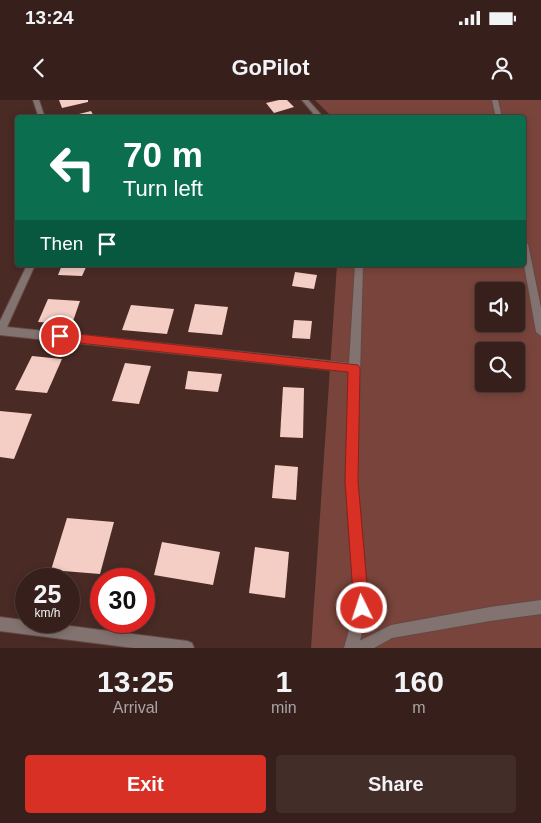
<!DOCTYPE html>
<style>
body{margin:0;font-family:Helvetica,sans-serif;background:#422d29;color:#f1f3f6;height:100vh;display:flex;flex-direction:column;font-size:19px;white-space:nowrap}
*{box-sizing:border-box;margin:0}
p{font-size:16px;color:#aaa3a3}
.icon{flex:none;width:28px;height:28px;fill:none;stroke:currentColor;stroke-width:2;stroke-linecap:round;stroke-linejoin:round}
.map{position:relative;height:548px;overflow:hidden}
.panel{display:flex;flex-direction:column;background:#37201c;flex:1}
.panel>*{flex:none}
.hud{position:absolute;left:15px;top:15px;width:511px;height:152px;border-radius:5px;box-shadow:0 2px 8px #0003,0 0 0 1px #513e3b;background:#0b6e4f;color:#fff;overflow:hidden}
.tools{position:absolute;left:475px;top:182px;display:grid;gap:10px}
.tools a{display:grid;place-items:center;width:50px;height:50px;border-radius:5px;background:#37201c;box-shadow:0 2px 8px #0003,0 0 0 1px #513e3b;font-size:25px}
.speed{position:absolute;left:15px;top:468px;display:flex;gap:10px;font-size:25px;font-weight:700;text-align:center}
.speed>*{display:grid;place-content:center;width:65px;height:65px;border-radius:50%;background:#37201c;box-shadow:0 2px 8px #0003,0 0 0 1px #513e3b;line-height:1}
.speed small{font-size:12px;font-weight:400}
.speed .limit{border:8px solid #d22;background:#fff;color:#111}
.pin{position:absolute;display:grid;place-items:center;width:42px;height:42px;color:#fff;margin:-21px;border:2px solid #fff;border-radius:50%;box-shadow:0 1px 5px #0007}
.me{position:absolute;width:55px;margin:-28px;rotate:356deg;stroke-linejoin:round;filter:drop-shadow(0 0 4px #0008)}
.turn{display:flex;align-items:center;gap:18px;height:105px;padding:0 25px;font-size:22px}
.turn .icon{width:65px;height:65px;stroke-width:2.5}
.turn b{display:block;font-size:35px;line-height:42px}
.then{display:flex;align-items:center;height:48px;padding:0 25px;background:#0003;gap:10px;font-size:19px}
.eta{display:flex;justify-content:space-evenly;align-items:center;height:85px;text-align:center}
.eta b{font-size:30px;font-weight:700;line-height:35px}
.cta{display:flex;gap:10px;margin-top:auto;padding:10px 25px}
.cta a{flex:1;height:58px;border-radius:5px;background:#d93025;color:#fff;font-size:20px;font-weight:700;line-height:58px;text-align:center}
.cta a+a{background:#422d29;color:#f1f3f6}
.status{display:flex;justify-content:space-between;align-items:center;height:35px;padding:0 25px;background:#37201c;direction:ltr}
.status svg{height:14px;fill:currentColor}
header{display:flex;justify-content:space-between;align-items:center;height:65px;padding:0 25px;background:#37201c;font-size:22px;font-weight:700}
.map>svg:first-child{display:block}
</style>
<div class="status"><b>13:24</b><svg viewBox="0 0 49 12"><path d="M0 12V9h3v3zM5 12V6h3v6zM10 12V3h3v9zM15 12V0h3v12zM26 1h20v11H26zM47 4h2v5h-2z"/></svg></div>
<header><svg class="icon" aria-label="back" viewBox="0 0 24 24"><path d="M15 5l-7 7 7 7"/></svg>GoPilot<svg class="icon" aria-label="person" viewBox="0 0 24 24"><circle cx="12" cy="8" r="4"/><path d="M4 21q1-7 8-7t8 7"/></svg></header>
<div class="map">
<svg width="541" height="548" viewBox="0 0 541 548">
<rect width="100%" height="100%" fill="#492a25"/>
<!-- green -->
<path fill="#79443b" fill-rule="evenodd" d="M315,0H541V548H311L337,165H524V18L332,17ZM484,191H516V224H484ZM484,251H516V284H484Z"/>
<!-- building -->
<g fill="#f4cdc5">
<polygon points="59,0 88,0 88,2 62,8"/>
<polygon points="279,0 287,0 294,7 274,13 266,3"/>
<polygon points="91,11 95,18 67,18 67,17"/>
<polygon points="62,165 87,165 82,176 58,175"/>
<polygon points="295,172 317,175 314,189 292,186"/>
<polygon points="48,199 80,201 72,224 38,222"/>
<polygon points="195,204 228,207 222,235 188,232"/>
<polygon points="131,205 174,209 167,234 122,230"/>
<polygon points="294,220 312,221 310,239 292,238"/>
<polygon points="32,256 62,259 47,293 15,290"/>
<polygon points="125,263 151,266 139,304 112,301"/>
<polygon points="188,271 222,274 218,292 185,289"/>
<polygon points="283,287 304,288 303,338 280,337"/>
<polygon points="0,311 32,314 14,359 0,357"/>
<polygon points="275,365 298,367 296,400 272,398"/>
<polygon points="67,418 114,422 100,474 51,470"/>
<polygon points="162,442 220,452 213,485 154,475"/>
<polygon points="255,447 289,452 285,498 249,493"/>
</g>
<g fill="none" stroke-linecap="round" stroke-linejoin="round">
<defs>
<g id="lane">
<polygon points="492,0 498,0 502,18 496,18"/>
<polygon points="524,141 528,144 541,208 541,236 536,232 524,165"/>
<polygon points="541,500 541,514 490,521 392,538 374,548 353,548 355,543 391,525 490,507"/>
<polygon points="0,517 187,541 192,543 194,548 134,548 0,531"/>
</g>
<g id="street">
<polygon points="33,0 39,0 45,18 39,18"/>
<polygon points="302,0 308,0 324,18 317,18"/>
<polygon points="27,165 35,165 7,227 349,263 355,165 363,165 357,381 369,508 358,548 344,548 355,508 345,381 349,272 0,235 0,221"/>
</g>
</defs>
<!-- lane casing -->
<use href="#lane" stroke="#654843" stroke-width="2"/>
<!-- street casing -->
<use href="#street" stroke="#654843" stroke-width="2"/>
<!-- lane -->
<use href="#lane" fill="#837370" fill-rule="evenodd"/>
<!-- street -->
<use href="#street" fill="#837370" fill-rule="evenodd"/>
</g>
<!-- route -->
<polygon fill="#d93025" stroke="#8d1f18" points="60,232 358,265 360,268 358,381 369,508 367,513 362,515 356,513 354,508 345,381 348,272 60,241 54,236"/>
</svg>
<div class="tools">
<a><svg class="icon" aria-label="sound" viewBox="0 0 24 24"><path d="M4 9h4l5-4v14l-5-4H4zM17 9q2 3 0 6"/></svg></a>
<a><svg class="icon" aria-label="search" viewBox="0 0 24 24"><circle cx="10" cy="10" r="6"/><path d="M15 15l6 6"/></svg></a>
</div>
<div class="speed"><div>25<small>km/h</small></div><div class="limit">30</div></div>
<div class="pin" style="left:60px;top:236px;background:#d93025"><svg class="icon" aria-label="arrive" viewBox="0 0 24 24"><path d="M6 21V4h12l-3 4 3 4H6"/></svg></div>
<svg class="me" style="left:362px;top:508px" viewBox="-20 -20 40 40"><circle r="17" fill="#d93025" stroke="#fff" stroke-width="3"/><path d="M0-11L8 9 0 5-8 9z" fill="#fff"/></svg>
<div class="hud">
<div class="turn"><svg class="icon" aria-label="left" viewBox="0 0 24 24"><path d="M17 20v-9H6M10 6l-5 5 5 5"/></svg><div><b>70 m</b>Turn left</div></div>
<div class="then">Then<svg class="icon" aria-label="arrive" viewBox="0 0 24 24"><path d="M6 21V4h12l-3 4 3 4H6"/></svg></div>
</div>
</div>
<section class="panel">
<div class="eta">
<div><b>13:25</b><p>Arrival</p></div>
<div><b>1</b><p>min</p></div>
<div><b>160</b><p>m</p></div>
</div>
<div class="cta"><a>Exit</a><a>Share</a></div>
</section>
